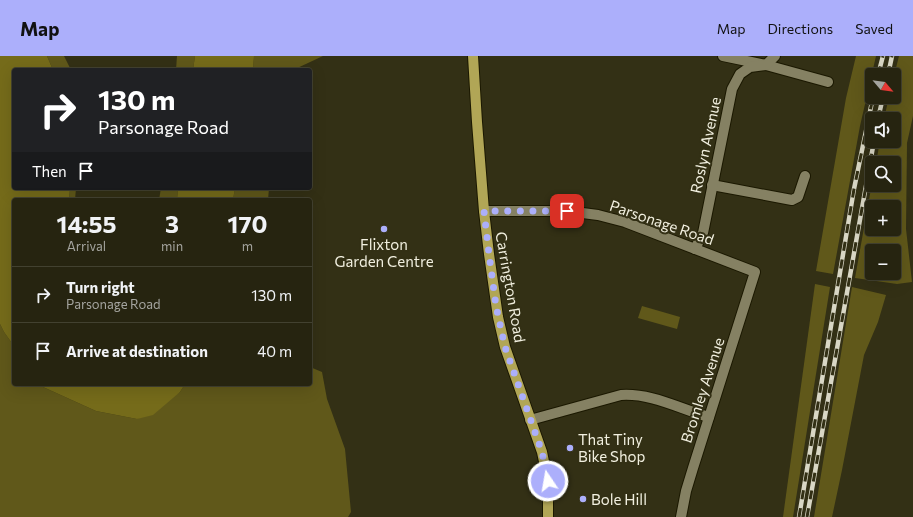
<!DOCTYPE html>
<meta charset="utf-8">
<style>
body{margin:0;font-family:Commissioner,sans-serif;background:#32301e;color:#f1f3f6;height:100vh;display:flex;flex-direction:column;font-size:15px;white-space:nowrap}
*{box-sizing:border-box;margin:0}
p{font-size:13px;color:#a4a49f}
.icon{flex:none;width:22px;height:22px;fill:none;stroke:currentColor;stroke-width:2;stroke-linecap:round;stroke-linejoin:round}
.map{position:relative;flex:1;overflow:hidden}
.details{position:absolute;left:12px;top:142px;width:300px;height:188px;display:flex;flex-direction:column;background:#262410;border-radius:4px;box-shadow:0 4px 16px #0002,0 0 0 1px #424130}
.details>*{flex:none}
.top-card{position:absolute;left:12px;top:12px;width:300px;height:122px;border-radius:4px;box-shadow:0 4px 16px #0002,0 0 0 1px #424130;background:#202124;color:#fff;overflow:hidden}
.needle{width:26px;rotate:119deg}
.tools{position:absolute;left:865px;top:12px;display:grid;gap:8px}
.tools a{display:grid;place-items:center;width:36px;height:36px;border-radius:4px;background:#262410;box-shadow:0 4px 16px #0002,0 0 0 1px #424130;font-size:20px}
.pin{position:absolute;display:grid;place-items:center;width:34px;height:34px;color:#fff;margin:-17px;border-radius:8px;box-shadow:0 2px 6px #0006}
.me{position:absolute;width:44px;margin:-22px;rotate:348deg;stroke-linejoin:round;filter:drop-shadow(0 0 3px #0008)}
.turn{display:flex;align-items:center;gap:14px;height:84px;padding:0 20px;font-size:18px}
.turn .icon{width:52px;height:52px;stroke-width:2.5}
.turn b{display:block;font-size:28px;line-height:34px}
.then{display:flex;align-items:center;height:38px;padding:0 20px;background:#0003;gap:8px;font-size:15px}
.eta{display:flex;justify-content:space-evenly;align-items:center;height:68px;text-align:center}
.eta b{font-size:24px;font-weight:700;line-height:28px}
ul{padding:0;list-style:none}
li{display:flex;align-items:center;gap:12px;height:56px;padding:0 20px;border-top:1px solid #424130}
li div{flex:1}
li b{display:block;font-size:15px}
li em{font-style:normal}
header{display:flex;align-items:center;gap:24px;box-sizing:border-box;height:56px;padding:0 20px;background:#acaffb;color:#111}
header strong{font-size:19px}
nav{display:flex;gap:22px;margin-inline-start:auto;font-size:14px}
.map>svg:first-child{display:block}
</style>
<header>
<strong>Map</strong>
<nav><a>Map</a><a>Directions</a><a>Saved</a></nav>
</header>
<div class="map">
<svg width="913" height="461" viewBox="0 0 913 461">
<rect width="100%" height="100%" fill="#333015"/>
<!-- green -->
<g fill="#60581a" fill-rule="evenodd">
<polygon points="47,0 64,0 71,14 53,14"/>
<polygon points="177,0 195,0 193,14 176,14"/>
<polygon points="254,0 323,0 293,14 253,14"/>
<polygon points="856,0 876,0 860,70 833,218 816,215 846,42"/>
<path d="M899,0H913V60L907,87L906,173L912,226L897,228L855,222L872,127V129H894V107H876L880,85H894V63H884L889,41H894V20ZM872,151H894V173H872ZM872,195H894V217H872Z"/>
<polygon points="70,132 76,132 75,144 69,144"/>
<polygon points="161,132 178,132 177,144 159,144"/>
<polygon points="235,132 269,132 268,144 233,144"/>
<polygon points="815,228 830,231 793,461 783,461"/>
<polygon points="852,231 886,239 878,266 864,299 842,414 832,461 814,461"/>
<polygon points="642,250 680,261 677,273 638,262"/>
<polygon points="0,268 4,276 14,290 14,328 41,328 43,331 96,355 137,363 180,336 185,328 310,328 310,311 322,316 327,343 345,393 351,456 348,461 0,461"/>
</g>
<!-- water -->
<g fill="#756b1a">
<polygon points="0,0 47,0 53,14 14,14 14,132 70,132 69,144 14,144 14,290 4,276 0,268"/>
<polygon points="195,0 254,0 253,14 193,14"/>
<polygon points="178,132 235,132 233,144 177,144"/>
<polygon points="41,328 185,328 180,336 153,359 137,363 96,355 43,331"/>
</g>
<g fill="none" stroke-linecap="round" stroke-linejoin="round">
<defs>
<g id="minor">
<polyline points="723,0 766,9 828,26"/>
<polyline points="712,129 792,144 798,141 805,120"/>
<polyline points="484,155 567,155 598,159 625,166 755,216 693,412 686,435 681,461"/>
<polyline points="695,193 703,177 732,33 740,18 750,11 766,9 775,0"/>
<path d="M530,364L621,339C652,337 680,353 709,361"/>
</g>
<polyline id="major" points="473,0 477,66 484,155 489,198 498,261 505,291 542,396 548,425 548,461"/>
</defs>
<!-- minor casing -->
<use href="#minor" stroke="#1b1800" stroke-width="12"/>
<!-- major casing -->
<use href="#major" stroke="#1b1800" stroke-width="12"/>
<!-- minor -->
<use href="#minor" stroke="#858163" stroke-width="10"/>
<!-- major -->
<use href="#major" stroke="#b1a656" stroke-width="10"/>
<defs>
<g id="rail">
<polyline points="878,19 883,0"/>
<polyline points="888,19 892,0"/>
<polyline points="878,63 883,41"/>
<polyline points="799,461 854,133 873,41"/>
<polyline points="807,461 874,85"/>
</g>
</defs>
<!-- rail casing -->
<use href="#rail" stroke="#d9d7c5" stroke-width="4.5"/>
<!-- rail -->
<use href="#rail" stroke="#333015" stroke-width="3" stroke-dasharray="9" stroke-linecap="butt"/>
</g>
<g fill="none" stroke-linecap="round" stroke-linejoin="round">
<!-- route -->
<polyline stroke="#acaffb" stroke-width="7" stroke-dasharray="0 12.6" points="548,425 542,396 505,291 496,250 489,198 484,155 567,155"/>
</g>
<!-- markers -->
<g fill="#acaffb" stroke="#333015" stroke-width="1.5">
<circle cx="384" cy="173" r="4"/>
<circle cx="570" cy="392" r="4"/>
<circle cx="583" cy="443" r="4"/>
</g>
<g text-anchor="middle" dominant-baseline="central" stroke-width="4" stroke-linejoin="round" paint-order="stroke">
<!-- street labels -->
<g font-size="15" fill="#f1efdf" stroke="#333015">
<text transform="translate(705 89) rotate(-78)">Roslyn Avenue</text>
<text transform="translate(662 166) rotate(19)">Parsonage Road</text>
<text transform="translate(511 231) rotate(80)">Carrington Road</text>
<text transform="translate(702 334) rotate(-72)">Bromley Avenue</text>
</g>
<!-- poi labels -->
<g font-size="15" fill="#f1efdf" stroke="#333015" text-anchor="start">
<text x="384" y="188" text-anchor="middle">Flixton<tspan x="384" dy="17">Garden Centre</tspan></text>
<text x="578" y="383">That Tiny<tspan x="578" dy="17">Bike Shop</tspan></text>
<text x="591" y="443">Bole Hill</text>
</g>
</g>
</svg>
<div class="tools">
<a><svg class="needle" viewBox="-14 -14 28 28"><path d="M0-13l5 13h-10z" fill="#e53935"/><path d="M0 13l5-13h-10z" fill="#a4a49f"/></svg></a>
<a><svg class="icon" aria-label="sound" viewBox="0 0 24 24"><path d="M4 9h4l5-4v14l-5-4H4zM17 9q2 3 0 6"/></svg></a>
<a><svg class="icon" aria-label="search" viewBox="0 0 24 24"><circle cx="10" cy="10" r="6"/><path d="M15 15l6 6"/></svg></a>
<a>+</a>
<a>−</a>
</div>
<div class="pin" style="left:567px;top:155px;background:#d93025"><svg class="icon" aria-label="arrive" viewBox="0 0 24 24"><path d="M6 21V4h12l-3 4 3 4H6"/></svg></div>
<svg class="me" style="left:548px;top:425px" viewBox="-20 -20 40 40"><circle r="17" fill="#acaffb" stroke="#fff" stroke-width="3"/><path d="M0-11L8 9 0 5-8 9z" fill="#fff"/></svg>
<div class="top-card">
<div class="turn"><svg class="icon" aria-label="right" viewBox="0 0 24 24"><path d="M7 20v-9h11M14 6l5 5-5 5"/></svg><div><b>130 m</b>Parsonage Road</div></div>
<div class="then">Then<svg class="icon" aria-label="arrive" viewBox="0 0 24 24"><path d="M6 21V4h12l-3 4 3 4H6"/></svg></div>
</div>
<section class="details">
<div class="eta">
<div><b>14:55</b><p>Arrival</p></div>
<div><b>3</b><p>min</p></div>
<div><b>170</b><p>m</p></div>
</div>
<ul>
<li><svg class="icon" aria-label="right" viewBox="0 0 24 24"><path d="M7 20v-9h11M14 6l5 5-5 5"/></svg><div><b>Turn right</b><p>Parsonage Road</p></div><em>130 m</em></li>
<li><svg class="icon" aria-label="arrive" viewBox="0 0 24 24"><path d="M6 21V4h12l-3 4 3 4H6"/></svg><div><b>Arrive at destination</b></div><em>40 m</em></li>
</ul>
</section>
</div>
